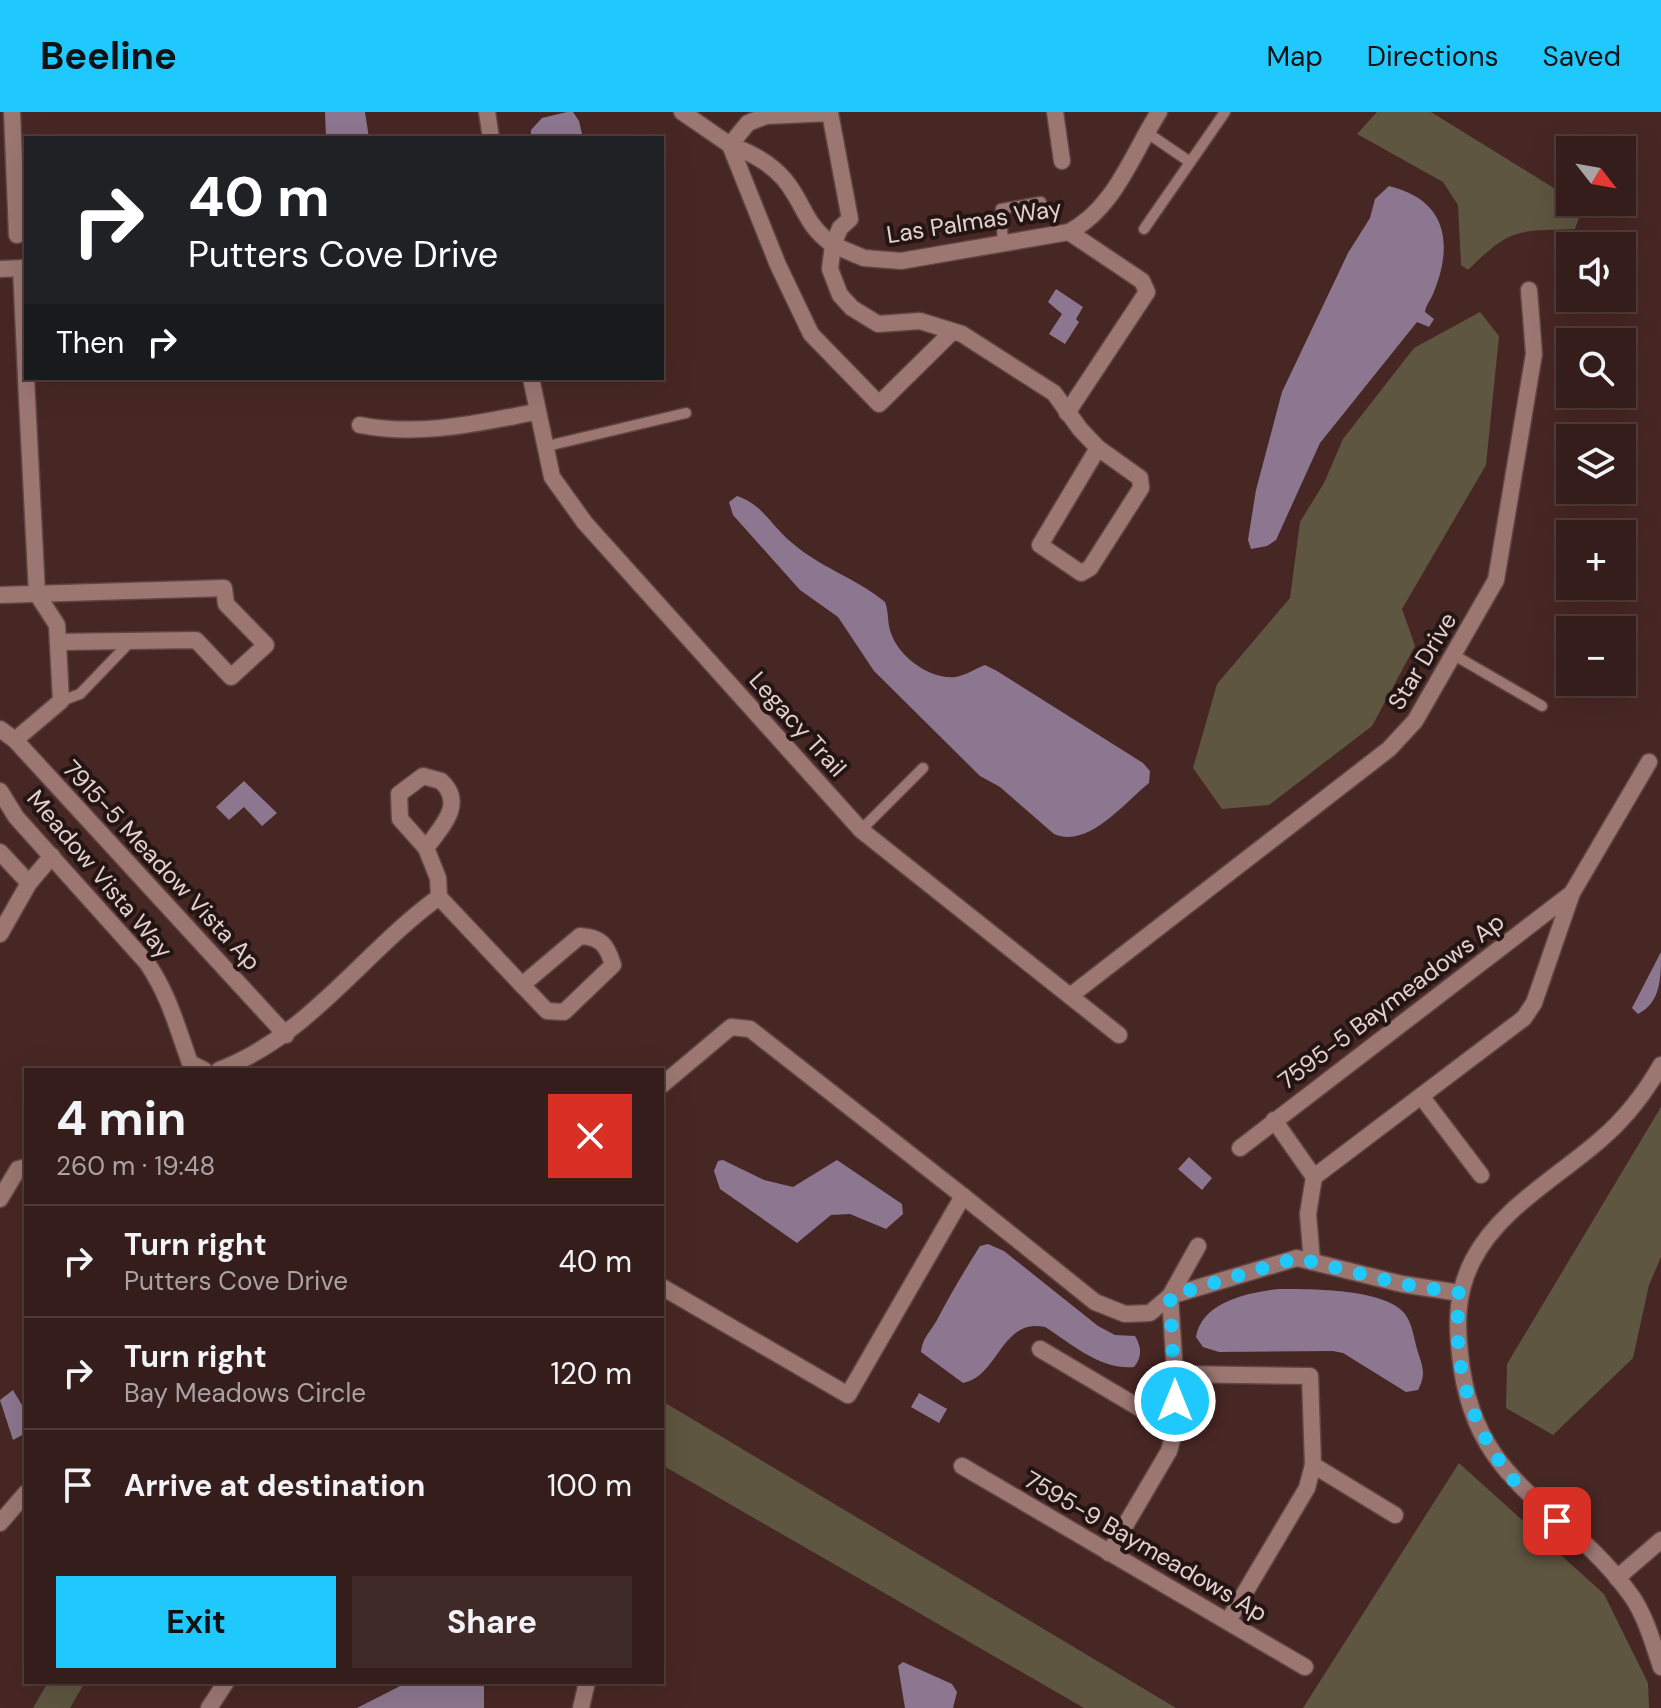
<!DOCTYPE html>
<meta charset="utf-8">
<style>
body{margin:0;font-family:"DM Sans",sans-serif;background:#402a28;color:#f1f3f6;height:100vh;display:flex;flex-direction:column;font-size:30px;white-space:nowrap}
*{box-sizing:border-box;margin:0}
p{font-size:26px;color:#aaa2a3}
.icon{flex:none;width:44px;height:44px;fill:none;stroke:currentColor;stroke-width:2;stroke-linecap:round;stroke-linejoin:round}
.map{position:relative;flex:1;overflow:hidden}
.details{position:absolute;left:24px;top:956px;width:640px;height:616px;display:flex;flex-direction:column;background:#351d1b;border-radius:0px;box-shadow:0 8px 32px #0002,0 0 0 2px #4f3b3a}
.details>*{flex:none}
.guide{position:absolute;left:24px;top:24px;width:640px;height:244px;border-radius:0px;box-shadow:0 8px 32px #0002,0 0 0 2px #4f3b3a;background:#202124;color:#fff;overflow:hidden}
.needle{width:52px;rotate:121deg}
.buttons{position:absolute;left:1556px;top:24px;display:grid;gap:16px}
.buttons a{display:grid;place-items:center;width:80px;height:80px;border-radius:0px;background:#351d1b;box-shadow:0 8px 32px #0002,0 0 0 2px #4f3b3a;font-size:40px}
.pin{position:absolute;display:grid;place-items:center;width:68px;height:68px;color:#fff;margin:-34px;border-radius:16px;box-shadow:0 4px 12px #0006}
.me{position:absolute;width:88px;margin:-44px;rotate:0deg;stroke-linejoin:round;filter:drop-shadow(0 0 6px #0008)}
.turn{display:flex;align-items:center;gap:28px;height:168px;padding:0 32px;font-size:36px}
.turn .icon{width:104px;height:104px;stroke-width:2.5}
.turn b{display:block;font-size:56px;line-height:68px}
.then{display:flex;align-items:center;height:76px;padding:0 32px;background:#0003;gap:16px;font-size:30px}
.round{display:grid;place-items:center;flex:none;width:84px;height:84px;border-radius:0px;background:#402a28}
.headline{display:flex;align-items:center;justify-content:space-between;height:136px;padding:0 32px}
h1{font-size:48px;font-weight:700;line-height:60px}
.action{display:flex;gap:16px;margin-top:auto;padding:16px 32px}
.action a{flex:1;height:92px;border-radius:0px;background:#1fc9fd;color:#111;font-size:32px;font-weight:700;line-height:92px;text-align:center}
.action a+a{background:#402a28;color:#f1f3f6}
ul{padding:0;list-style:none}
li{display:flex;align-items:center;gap:24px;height:112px;padding:0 32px;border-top:2px solid #4f3b3a}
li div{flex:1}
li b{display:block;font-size:30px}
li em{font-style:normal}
header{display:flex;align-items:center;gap:48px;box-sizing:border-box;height:112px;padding:0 40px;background:#1fc9fd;color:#111}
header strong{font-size:38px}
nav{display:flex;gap:44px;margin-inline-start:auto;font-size:28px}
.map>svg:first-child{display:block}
</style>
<header>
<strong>Beeline</strong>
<nav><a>Map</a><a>Directions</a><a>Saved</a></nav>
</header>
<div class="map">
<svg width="1661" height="1596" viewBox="0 0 1661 1596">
<rect width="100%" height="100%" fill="#472724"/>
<!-- green -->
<g fill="#5e5640">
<path d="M1377,0H1431L1570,86V90L1583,94L1575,117C1517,119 1511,115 1468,158L1461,153L1458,93L1443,70L1357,22Z"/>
<polygon points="1480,200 1499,224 1486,353 1402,497 1415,534 1372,614 1269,693 1222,697 1193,656 1217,572 1290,486 1300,410 1324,371 1343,327 1414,236"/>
<polygon points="1661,995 1661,1145 1649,1173 1633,1246 1553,1323 1506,1296 1507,1252"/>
<polygon points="662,1289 1176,1596 1084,1596 662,1353"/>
<polygon points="1459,1351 1604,1482 1648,1571 1649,1596 1303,1596"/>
<polygon points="48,1570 85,1570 70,1596 33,1596"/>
</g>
<!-- water -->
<g fill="#8d7790">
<polygon points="325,0 365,0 369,26 326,26"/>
<polygon points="567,0 573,0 579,9 583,26 531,26 531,18 542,6"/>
<path d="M1389,74C1447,88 1454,132 1433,182C1430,189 1426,193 1425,200L1434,207L1429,215L1417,210L1320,331L1276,428L1267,434L1251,437L1248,428L1256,378L1282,280L1348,141L1370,106L1375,87Z"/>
<polygon points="1056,177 1083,195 1076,207 1079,210 1065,232 1049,222 1062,202 1048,190"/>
<path d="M737,384C762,392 770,412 791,430C819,455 856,466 885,490C889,500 887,511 891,521C899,545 930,568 956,565C966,563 975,557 985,553L997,559L1143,651L1150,659L1149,671C1124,691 1088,737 1054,722L1000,675L980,664L874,559L838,505L800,478L733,403L729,390Z"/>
<polygon points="244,669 277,701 262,714 244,695 229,708 216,695"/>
<path d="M1661,840C1661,866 1661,890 1638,902L1632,896Z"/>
<polygon points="1189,1045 1212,1066 1202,1078 1178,1057"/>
<polygon points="723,1048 764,1068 793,1075 837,1048 902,1092 903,1102 886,1117 850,1102 831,1103 797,1131 720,1077 714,1059 718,1049"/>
<path d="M988,1132L1004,1139L1098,1214L1115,1223L1135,1224C1142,1236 1142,1245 1134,1255C1100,1258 1072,1232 1045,1215C1002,1205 998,1265 963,1271L921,1240C923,1224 931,1220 938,1206C951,1181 965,1158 980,1134Z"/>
<path d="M1278,1177C1308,1177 1385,1176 1405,1202C1412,1211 1414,1226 1417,1237C1422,1254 1427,1261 1418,1278L1406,1280L1343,1241L1333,1239L1219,1240L1203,1235L1196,1225C1202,1190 1247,1181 1278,1177Z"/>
<polygon points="13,1278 26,1300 26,1321 13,1328 0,1288"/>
<polygon points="919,1281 947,1297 939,1311 911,1295"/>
<polygon points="903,1550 952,1572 957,1580 953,1596 905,1596 898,1554"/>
<polygon points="408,1570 484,1570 484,1596 357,1596"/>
</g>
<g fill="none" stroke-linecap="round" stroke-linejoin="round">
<defs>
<g id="service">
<polyline points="1146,20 1190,50"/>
<polyline points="1144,117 1225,0"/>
<polyline points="1003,132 1001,97 1041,90"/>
<polyline points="543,335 686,301"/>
<polyline points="1454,543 1542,594"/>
<polyline points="61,589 80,582 130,530"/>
<polyline points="861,718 923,656"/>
</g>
<g id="minor">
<polyline points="12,0 17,123"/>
<polyline points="487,0 491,26"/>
<polyline points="682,0 730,33 778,153 811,222 879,292 952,220"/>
<polyline points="1055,0 1062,49"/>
<polyline points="21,156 26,265"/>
<polyline points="0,157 26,156"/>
<polyline points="531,266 552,365 585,411 861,718 1119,923"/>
<polyline points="1067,301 1147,180 1142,169 1069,120"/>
<path d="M360,313C420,325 477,311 536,300"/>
<path d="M1098,336L1080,317L1054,281L962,222L920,209L878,212L852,196L840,183L830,157L833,133C803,111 805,92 784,67C769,50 751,41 730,33L748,11L766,4L830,1L850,107L840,116L833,133L864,146L901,149L1069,120C1115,96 1132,42 1159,0"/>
<polygon points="1098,336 1140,366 1141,376 1090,456 1081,461 1040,433"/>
<polyline points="0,483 224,476 226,492 266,533 231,565 196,528 58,530"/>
<polyline points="0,617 15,628 286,923"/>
<polyline points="15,628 61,589 57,513 37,482 26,266"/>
<path d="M423,664L441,669C466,692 441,715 426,736L400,707L399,682Z"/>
<path d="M0,679L16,705L147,851C169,883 177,915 190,951L204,958"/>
<polyline points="426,736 438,766 439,785 522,873"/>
<polyline points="0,740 29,771"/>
<polyline points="0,822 29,771 52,744"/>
<path d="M580,824C601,825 607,833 613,853L564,900L547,899L522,873Z"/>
<polyline points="1070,884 1389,637 1415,609 1496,468 1534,242 1529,178"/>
<path d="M1661,953C1645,981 1625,1007 1600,1028C1558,1065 1499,1097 1473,1148C1457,1179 1456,1209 1460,1242C1473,1377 1564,1390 1630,1482C1645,1502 1653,1531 1661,1555"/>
<path d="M219,958C309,924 363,840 439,785"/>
<polyline points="662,973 731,915 750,917 963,1084 848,1283 662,1175"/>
<polyline points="1421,984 1481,1063"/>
<polyline points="1274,1008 1314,1065"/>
<polyline points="1240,1036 1572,781"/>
<polyline points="963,1084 1095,1190 1125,1202 1150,1201 1170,1184 1297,1146 1402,1172 1460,1181"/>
<polyline points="0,1087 18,1057 26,1055"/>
<polyline points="1312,1150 1308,1102 1314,1065 1524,906 1534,891 1572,781 1649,650"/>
<polyline points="1040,1237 1175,1317"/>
<polyline points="1175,1262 1310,1264 1313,1353 1307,1376 1228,1509"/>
<polyline points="1313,1353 1395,1403"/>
<polyline points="962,1354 1305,1555"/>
<polyline points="0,1411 26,1381"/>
<polyline points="1109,1441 1169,1339 1175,1317 1175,1262 1170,1184 1198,1134"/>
<polyline points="1617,1466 1661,1428"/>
<polyline points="209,1596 226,1570"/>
<polyline points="581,1596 587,1570"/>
</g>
</defs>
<!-- service casing -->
<use href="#service" stroke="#604543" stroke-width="13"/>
<!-- minor casing -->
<use href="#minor" stroke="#604543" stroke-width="19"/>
<!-- service -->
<use href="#service" stroke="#9c7772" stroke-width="10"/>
<!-- minor -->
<use href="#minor" stroke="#9c7772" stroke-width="16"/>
</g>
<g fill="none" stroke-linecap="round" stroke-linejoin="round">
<!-- route -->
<path stroke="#1fc9fd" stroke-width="14" stroke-dasharray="0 25.2" d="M1175,1289L1170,1184L1297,1146L1402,1172L1460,1181C1447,1270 1486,1356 1557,1409"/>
</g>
<g text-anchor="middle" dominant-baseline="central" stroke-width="8" stroke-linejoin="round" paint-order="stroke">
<!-- street labels -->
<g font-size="24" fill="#e5d0cd" stroke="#231513">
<text transform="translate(974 109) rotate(-9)">Las Palmas Way</text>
<text transform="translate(1422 549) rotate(-59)">Star Drive</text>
<text transform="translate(798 612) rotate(48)">Legacy Trail</text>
<text transform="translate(162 753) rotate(47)">7915-5 Meadow Vista Ap</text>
<text transform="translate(100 762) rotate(50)">Meadow Vista Way</text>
<text transform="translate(1391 889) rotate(-37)">7595-5 Baymeadows Ap</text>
<text transform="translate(1146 1434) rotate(30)">7595-9 Baymeadows Ap</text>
</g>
</g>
</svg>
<div class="buttons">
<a><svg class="needle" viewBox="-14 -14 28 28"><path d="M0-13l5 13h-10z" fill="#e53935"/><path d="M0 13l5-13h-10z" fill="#aaa2a3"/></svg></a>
<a><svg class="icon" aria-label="sound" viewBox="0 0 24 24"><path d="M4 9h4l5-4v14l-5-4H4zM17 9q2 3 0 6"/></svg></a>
<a><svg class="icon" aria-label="search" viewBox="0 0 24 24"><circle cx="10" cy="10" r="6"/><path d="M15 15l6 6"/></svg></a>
<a><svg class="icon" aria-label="layers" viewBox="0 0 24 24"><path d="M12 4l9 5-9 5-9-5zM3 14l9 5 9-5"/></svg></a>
<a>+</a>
<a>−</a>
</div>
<div class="pin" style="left:1557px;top:1409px;background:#d93025"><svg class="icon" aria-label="arrive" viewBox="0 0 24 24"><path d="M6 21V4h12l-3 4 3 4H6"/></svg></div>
<svg class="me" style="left:1175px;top:1289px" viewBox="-20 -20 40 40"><circle r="17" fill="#1fc9fd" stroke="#fff" stroke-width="3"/><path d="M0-11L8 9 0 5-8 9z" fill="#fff"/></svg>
<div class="guide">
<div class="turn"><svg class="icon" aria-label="right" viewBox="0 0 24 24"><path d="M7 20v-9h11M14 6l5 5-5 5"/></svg><div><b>40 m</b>Putters Cove Drive</div></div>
<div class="then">Then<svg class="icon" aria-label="right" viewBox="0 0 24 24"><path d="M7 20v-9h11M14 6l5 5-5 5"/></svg></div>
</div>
<section class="details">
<div class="headline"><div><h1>4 min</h1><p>260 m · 19:48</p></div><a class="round" style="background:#d93025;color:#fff"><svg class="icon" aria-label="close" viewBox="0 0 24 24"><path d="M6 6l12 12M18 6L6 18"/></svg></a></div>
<ul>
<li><svg class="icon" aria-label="right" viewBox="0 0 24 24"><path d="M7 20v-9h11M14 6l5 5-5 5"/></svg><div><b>Turn right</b><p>Putters Cove Drive</p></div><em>40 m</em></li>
<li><svg class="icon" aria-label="right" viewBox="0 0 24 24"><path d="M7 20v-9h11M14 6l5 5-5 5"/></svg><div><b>Turn right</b><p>Bay Meadows Circle</p></div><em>120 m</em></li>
<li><svg class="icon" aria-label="arrive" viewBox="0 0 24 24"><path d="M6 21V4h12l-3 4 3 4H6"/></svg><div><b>Arrive at destination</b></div><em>100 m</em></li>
</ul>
<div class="action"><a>Exit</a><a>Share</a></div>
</section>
</div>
